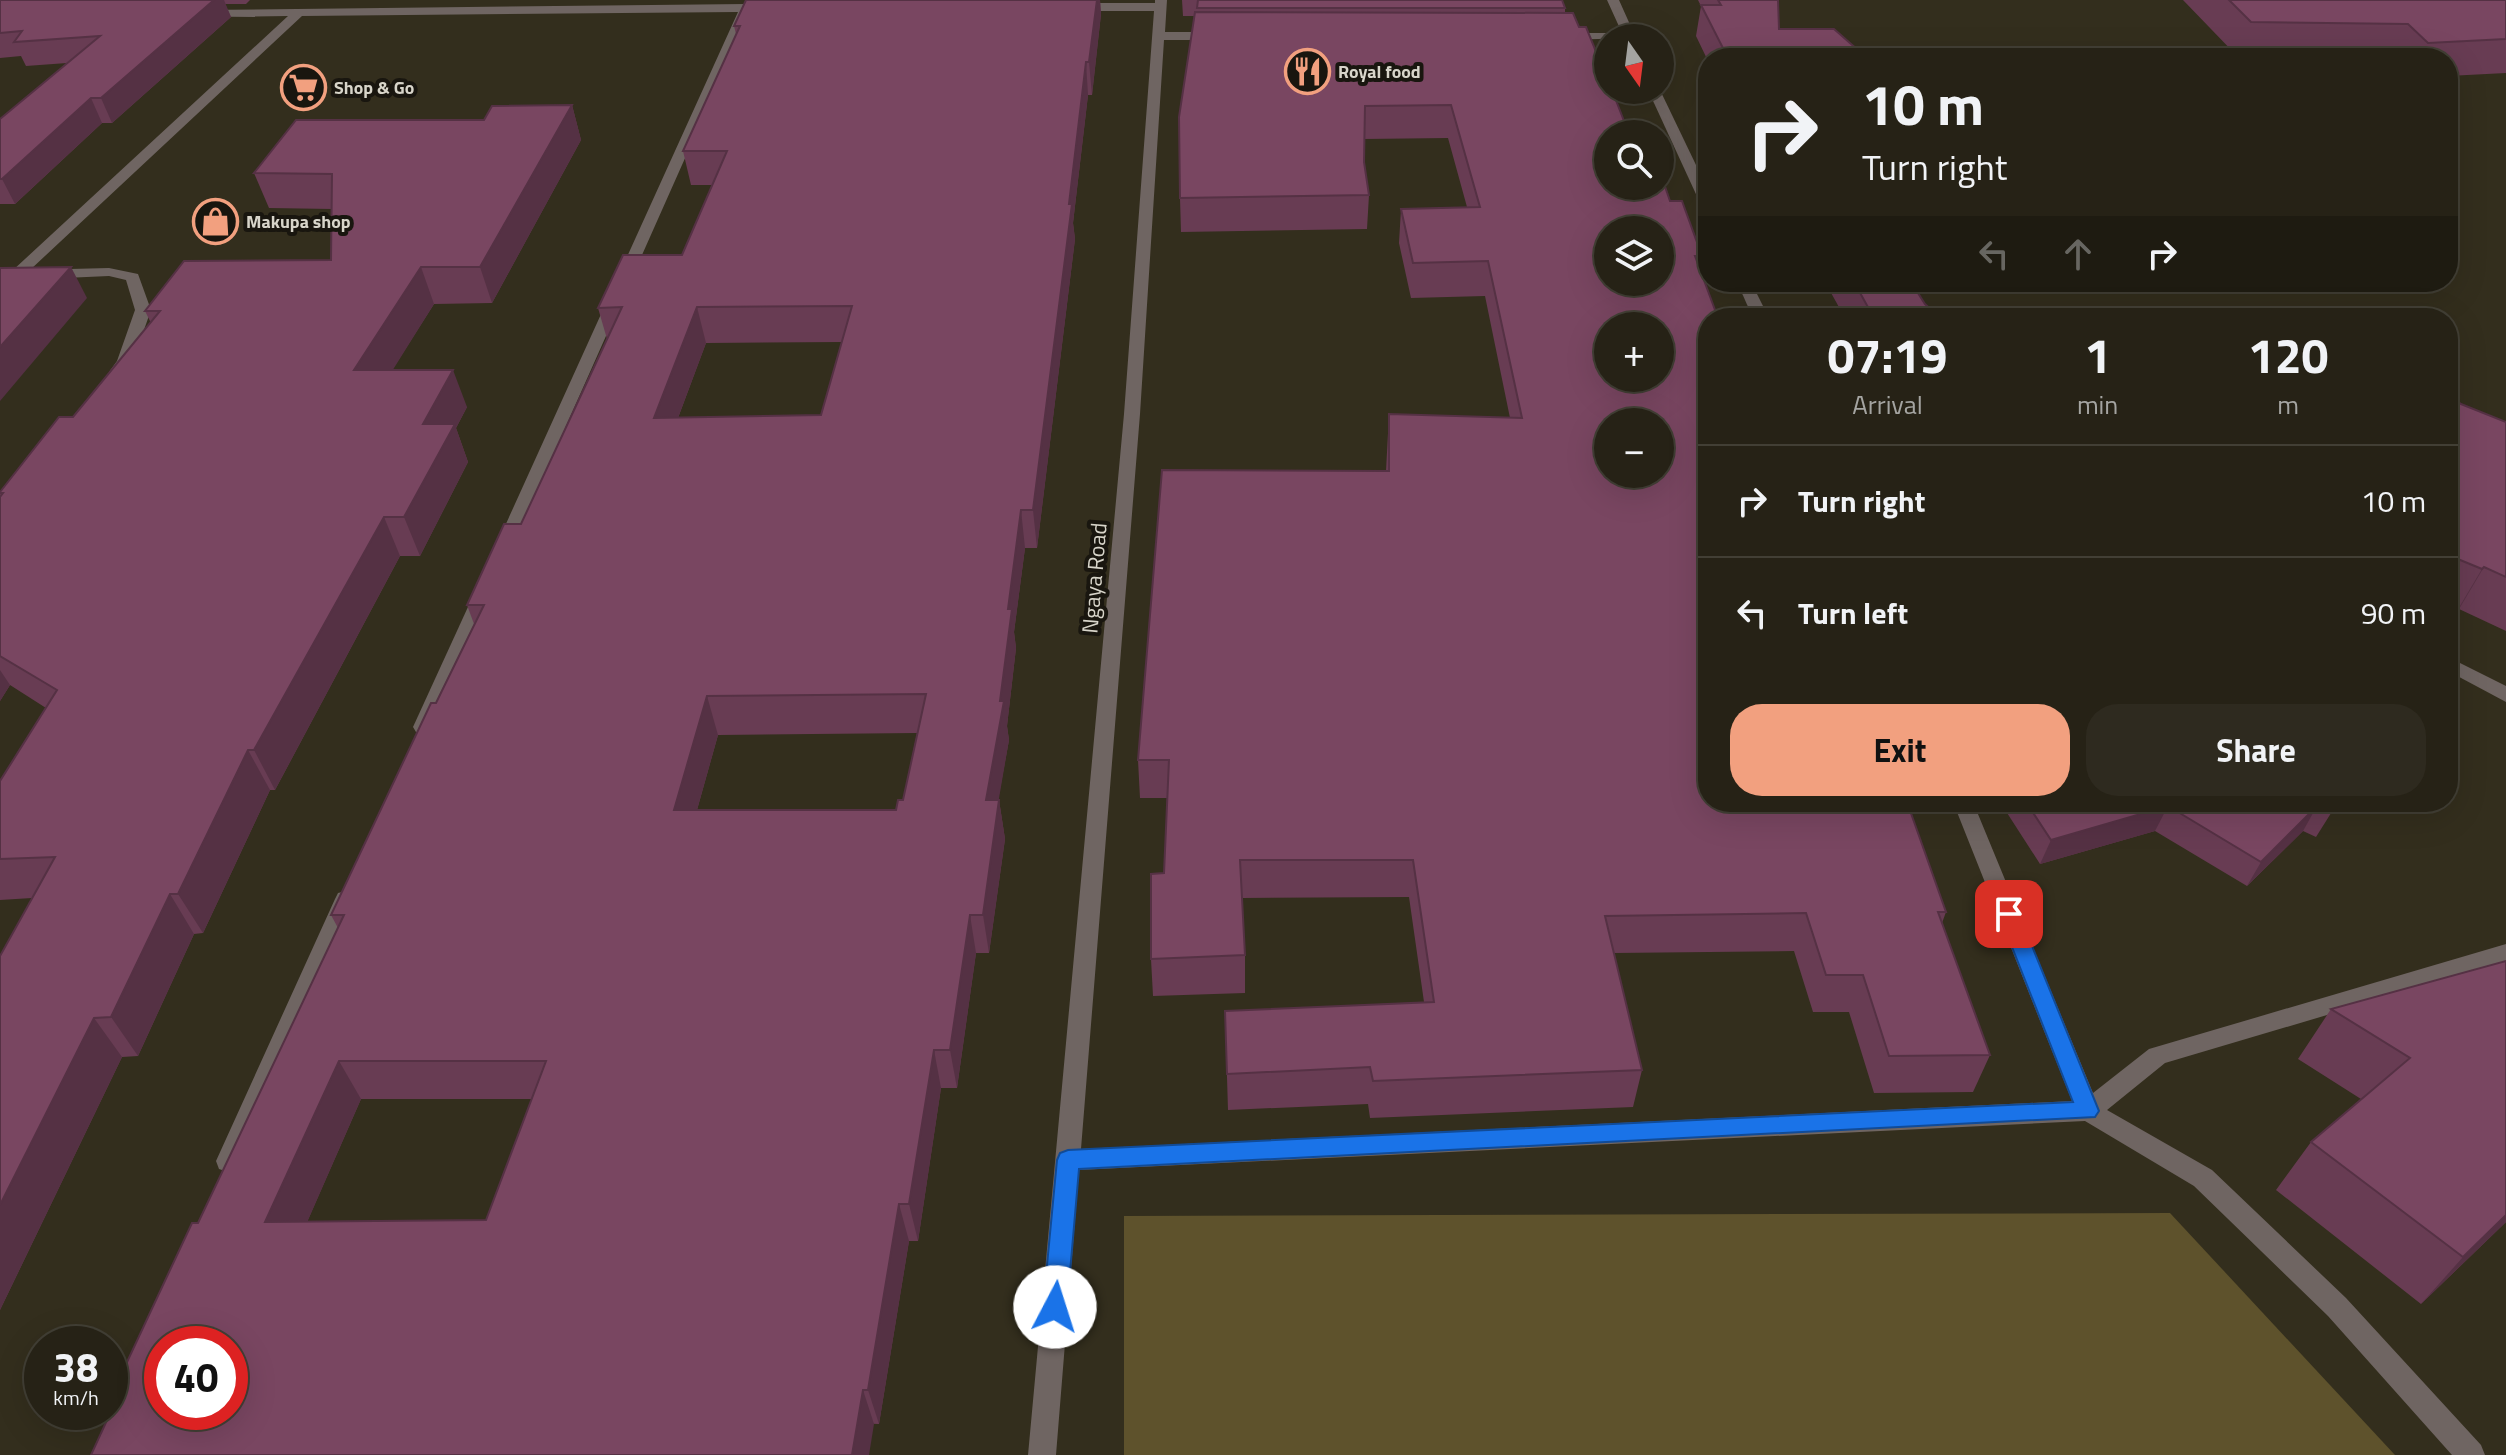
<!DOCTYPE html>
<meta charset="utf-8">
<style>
body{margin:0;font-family:"Titillium Web",sans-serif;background:#2e2a1f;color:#f1f3f6;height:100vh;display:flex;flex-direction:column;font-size:30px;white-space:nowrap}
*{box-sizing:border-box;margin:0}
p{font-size:26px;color:#a4a4a1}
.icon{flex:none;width:44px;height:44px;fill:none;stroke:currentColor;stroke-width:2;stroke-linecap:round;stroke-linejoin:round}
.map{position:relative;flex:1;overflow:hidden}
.sheet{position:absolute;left:1698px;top:308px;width:760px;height:504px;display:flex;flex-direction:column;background:#262216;border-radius:32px;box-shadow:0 8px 32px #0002,0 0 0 2px #423f35}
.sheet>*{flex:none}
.banner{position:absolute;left:1698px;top:48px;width:760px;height:244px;border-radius:32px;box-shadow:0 8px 32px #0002,0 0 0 2px #423f35;background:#262216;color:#f1f3f6;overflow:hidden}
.needle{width:52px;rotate:166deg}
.fabs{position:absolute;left:1594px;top:24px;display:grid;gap:16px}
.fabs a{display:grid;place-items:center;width:80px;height:80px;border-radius:50%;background:#262216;box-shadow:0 8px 32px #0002,0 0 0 2px #423f35;font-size:40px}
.speed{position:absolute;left:24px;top:1326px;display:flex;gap:16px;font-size:40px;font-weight:700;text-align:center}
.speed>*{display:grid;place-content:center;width:104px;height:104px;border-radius:50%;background:#262216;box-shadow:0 8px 32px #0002,0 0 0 2px #423f35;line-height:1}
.speed small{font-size:20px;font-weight:400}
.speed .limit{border:12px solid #d22;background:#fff;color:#111}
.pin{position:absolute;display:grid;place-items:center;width:68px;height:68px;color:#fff;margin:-34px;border-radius:16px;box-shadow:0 4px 12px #0006}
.me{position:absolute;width:88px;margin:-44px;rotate:5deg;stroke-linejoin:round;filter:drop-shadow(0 0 6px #0008)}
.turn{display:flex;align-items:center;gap:28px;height:168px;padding:0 32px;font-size:36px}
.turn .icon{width:104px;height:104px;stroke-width:2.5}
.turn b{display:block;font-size:56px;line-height:68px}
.lanes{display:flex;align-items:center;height:76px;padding:0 32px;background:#0003;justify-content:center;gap:40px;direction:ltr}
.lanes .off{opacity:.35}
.eta{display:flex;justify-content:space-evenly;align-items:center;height:136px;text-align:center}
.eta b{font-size:48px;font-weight:700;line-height:56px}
.primary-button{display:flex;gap:16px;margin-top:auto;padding:16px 32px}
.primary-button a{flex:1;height:92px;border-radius:32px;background:#f2a07f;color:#111;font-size:32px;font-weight:700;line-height:92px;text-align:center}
.primary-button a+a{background:#2e2a1f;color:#f1f3f6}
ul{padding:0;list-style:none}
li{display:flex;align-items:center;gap:24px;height:112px;padding:0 32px;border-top:2px solid #423f35}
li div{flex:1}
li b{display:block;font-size:30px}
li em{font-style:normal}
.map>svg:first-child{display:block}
</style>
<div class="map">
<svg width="2506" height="1455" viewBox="0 0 2506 1455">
<rect width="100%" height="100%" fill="#332e1d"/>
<!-- green -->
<polygon fill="#5e522c" points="2170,1213 2395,1455 1124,1455 1124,1216"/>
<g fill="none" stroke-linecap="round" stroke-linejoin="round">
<!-- minor -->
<g fill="#6f6562" fill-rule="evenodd">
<polygon points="1155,0 1167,0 1165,32 1217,32 1223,36 1217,40 1164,40 1140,414 1081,1149 2072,1101 1953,802 1973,802 2093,1093 2149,1049 2506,944 2506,962 2165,1063 2107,1110 2212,1170 2346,1298 2481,1445 2485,1455 2452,1455 2328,1316 2194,1186 2085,1121 1079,1170 1056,1455 1028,1455 1124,414 1154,11 1076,11 1070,7 1076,3 1155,3"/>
<polygon points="1607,0 1619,0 1636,38 1561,40 1559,37 1565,33 1622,33"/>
<polygon points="746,4 762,8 750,12 510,552 504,554 495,548 738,12 302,16 30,270 109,268 138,274 151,310 133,361 123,375 117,377 109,372 117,361 135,310 126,280 109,276 20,280 12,283 0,280 0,272 12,271 288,16 204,17 198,13 200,10"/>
<polygon points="1648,90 1660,90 1708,190 1708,209 1701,205"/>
<polygon points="1737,282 1751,282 1769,318 1753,318"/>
<polygon points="482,590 491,596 433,727 430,732 416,732 413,727 473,596"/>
<polygon points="2448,657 2506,686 2506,702 2448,671"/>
<polygon points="346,891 354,893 357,899 240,1161 237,1169 228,1172 219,1169 216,1161 335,899 338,893"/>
</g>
</g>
<!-- wall -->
<g fill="#683c53" fill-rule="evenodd">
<polygon points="0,0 250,0 246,4 225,4 231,17 112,123 102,123 15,204 0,204 0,119 67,63 26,66 21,56 0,58"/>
<path d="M746,0H1103H1100L1101,14L1092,95H1088L1073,223L1075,239L1037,548H1025L1014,632L1016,648L1007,726L1009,740L998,800H999L1005,839L989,953H976L957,1088H941L918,1241H909L879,1424L118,1397L113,1392L198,1223L338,928L331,915L474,624L467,605L521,524L607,339L598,308L682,255L712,185H691L683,151L736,34L734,26ZM842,342L821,415L678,418L706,343ZM917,733L903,800L896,810H697L718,735ZM361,1099H532L486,1220L307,1222Z"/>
<polygon points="1182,0 1562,0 1565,8 1565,13 1608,134 1670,201 1702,256 1699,269 1708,318 1946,912 1942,923 1990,1055 1973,1092 1874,1093 1849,1012 1813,1012 1794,951 1614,953 1642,1070 1633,1107 1370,1118 1368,1104 1228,1110 1225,1011 1424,1002 1409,897 1242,898 1245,955 1245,993 1153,996 1151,959 1164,873 1167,798 1140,798 1138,760 1386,471 1389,414 1510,418 1485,296 1411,298 1399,243 1401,209 1467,207 1448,138 1364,139 1364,162 1369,195 1367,229 1181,232 1180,198 1194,16 1183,16"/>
<polygon points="1698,0 1778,0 1779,29 1867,58 1708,58 1708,61 1696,36 1701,6"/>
<polygon points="2183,0 2506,0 2506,73 2448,76 2448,58 2238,57"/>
<polygon points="572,105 581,140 492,303 434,304 392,370 467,407 456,428 468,462 420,556 400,556 275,790 270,790 203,933 194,934 138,1056 122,1057 0,1310 0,956 32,898 0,900 0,781 46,708 10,685 0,701 0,492 73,417 151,323 145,311 331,260 332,209 269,208 254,173 484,120"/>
<polygon points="1825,282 1911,282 1925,304 1940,318 1845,318"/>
<polygon points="2448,394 2461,404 2506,422 2506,631 2459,609 2457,611 2448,607"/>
<polygon points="2000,802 2343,802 2337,812 2333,810 2316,837 2303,831 2247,886 2155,831 2040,864"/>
<polygon points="2506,961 2506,1222 2421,1304 2276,1190 2311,1142 2361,1099 2298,1059 2331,1009"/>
</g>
<!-- shaded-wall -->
<g fill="#553144">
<polygon points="214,0 224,0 231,17 112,123 101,98"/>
<polygon points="1097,0 1100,0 1101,14 1092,95 1089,62"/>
<polygon points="1086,62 1088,95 1073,223 1075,239 1037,548 1033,510"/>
<polygon points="91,98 102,123 15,204 2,179"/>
<polygon points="572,105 581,140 492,303 480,267"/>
<polygon points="71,267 87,298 0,401 0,347"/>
<polygon points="421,267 434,304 369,408 354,370"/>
<polygon points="697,307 706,343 664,455 654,418"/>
<polygon points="453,370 467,407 456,428 468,462 420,556 404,517 423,424"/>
<polygon points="1021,510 1025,548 1014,632 1016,648 1007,726 1009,740 992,839 986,800 1000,701 1008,609"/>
<polygon points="384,517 400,556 275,790 254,750"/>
<polygon points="2484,567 2459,609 2457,611 2482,569"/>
<polygon points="0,670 10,685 0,701"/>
<polygon points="707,696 718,735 686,849 674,810"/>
<polygon points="248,750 270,790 203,933 178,894"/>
<polygon points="999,800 1005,839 989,953 983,915"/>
<polygon points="2168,806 2155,831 2040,864 2051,840"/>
<polygon points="2317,806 2303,831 2247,886 2261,862"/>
<polygon points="170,894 194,934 138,1056 111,1017"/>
<polygon points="970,915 976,953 957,1088 950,1050"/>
<polygon points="94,1018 122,1057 0,1310 0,1205"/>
<polygon points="934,1050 941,1088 918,1241 909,1204"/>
<polygon points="339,1061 361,1099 291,1259 265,1222"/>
<polygon points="899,1204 909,1241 879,1424 868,1390"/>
<polygon points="2506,1215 2506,1222 2421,1304 2463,1257"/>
<polygon points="863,1390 874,1424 869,1455 852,1455"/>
</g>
<!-- building -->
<g fill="#794661" stroke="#553144" stroke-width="2" fill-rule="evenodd">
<polygon points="0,0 214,0 101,98 91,98 2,179 0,179 0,119 100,36 14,42 22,31 0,33"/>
<path d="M746,0H1097L1089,62H1086L1069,204H1072L1033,510H1021L1008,609H1012L1000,701H1004L986,800H999L983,915H970L950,1050H934L909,1204H899L868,1390H863L852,1455H91L120,1392H113L192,1223H198L344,915H331L431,703H436L484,605H467L504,524H521L622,307L598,308L623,255H682L727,151H683L740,26H734ZM852,306L821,415L654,418L697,307ZM926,694L903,800H898L896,810H674L707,696ZM339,1061H546L486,1220L265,1222ZM162,1344H230V1412H162Z"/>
<polygon points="1198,0 1562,0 1565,8 1197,8"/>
<polygon points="1718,0 1778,0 1779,29 1834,29 1867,58 1728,58 1701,5 1721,5"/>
<polygon points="2229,0 2506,0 2506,39 2428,43 2408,24 2251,22"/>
<path d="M1195,12L1573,13L1579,27H1586L1608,81V90H1612L1629,134H1608V186H1660V172L1670,201H1682L1702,256H1695L1718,318H1708V802H1907L1946,912H1938L1990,1055L1889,1056L1863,975H1826L1806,913L1605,916L1642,1070L1373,1081L1370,1067L1227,1074L1225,1011L1434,1002L1413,860H1240L1245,955L1151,959V874L1164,873L1169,760H1138L1162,470L1389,471V414L1522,418L1488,261L1413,263L1401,209L1480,207L1451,105L1365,106L1364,162L1369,195L1180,198L1179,117ZM1608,230H1660V282H1608ZM1608,326H1660V378H1608ZM1608,422H1660V474H1608Z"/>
<polygon points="572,105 480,267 421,267 354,370 453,370 423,424 455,424 404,517 384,517 254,750 248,750 178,894 170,894 111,1017 94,1018 0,1205 0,956 55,857 0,859 0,781 57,690 0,656 0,497 3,493 0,493 0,492 59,417 73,417 160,311 145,311 184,261 331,260 332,174 254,173 296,120 484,120 492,106"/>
<polygon points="71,267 0,347 0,268"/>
<polygon points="1854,282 1911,282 1925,304 1940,318 1874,318"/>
<polygon points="2448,394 2461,404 2506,422 2506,577 2484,567 2482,569 2448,555"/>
<polygon points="2026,802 2338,802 2331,813 2317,806 2261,862 2168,806 2051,840"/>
<polygon points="2506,961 2506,1215 2463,1257 2311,1142 2410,1058 2331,1009"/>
</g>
<!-- route -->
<polygon fill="#1a73e8" stroke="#114b97" stroke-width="2" points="2009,906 2016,909 2019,914 2099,1111 2095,1117 1079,1169 1067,1307 1063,1315 1055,1319 1046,1315 1043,1307 1057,1160 1060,1153 1068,1150 2073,1102 1999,914 2001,909"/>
<!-- icons -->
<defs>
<symbol id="restaurant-ring" viewBox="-11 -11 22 22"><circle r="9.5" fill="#19160f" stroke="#f2a07f" stroke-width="1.5"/><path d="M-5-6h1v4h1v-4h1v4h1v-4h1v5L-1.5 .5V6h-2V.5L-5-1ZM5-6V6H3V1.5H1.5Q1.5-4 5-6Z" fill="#f2a07f"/></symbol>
<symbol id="supermarket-ring" viewBox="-11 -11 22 22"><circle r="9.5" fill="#19160f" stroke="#f2a07f" stroke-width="1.5"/><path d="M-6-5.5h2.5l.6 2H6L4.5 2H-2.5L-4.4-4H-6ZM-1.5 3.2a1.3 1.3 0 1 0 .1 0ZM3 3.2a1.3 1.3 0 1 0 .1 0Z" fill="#f2a07f"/></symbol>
<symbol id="shop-ring" viewBox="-11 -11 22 22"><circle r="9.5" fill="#19160f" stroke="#f2a07f" stroke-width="1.5"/><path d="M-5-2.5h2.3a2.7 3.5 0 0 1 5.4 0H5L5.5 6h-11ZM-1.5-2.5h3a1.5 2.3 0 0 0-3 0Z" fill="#f2a07f"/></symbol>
</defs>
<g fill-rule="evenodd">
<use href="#restaurant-ring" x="1282" y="46" width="51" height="51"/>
<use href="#supermarket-ring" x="278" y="62" width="51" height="51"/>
<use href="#shop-ring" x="190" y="196" width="51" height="51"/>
</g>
<g text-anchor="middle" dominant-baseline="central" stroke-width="8" stroke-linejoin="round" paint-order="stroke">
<!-- far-poi labels -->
<g font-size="18" font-weight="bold" fill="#d8d5ca" stroke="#19160f" text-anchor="start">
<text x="1338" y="71">Royal food</text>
<text x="334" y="87">Shop &amp; Go</text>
<text x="246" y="221">Makupa shop</text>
</g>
<!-- street labels -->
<g font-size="22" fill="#d8d5ca" stroke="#19160f">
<text transform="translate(1094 578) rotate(-85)">Ngaya Road</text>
</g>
</g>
</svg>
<div class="fabs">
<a><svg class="needle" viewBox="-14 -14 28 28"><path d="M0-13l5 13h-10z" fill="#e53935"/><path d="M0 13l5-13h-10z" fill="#a4a4a1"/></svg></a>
<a><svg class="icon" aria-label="search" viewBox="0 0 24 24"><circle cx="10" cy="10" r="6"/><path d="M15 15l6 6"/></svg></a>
<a><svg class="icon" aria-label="layers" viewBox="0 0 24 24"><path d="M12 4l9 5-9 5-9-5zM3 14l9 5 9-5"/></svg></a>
<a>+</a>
<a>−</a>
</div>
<div class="speed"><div>38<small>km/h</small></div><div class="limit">40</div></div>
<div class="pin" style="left:2009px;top:914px;background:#d93025"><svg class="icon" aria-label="arrive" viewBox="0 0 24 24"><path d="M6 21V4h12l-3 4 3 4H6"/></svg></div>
<svg class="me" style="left:1055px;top:1307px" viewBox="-20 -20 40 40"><circle r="19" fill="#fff"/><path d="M0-13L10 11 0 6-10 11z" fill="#1a73e8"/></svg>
<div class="banner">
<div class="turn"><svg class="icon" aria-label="right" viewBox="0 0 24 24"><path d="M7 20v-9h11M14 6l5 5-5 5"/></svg><div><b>10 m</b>Turn right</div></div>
<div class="lanes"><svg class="icon off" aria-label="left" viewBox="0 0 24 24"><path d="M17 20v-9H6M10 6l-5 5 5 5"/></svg><svg class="icon off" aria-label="ahead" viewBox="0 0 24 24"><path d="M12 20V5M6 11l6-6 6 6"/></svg><svg class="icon" aria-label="right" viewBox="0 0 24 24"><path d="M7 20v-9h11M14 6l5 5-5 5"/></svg></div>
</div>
<section class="sheet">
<div class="eta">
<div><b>07:19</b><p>Arrival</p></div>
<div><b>1</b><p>min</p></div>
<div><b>120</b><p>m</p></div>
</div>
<ul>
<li><svg class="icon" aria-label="right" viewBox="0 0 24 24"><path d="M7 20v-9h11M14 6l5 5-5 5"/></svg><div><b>Turn right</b></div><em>10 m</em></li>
<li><svg class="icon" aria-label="left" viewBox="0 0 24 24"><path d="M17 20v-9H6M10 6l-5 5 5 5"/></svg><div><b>Turn left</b></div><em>90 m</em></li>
</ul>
<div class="primary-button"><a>Exit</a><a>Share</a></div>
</section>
</div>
